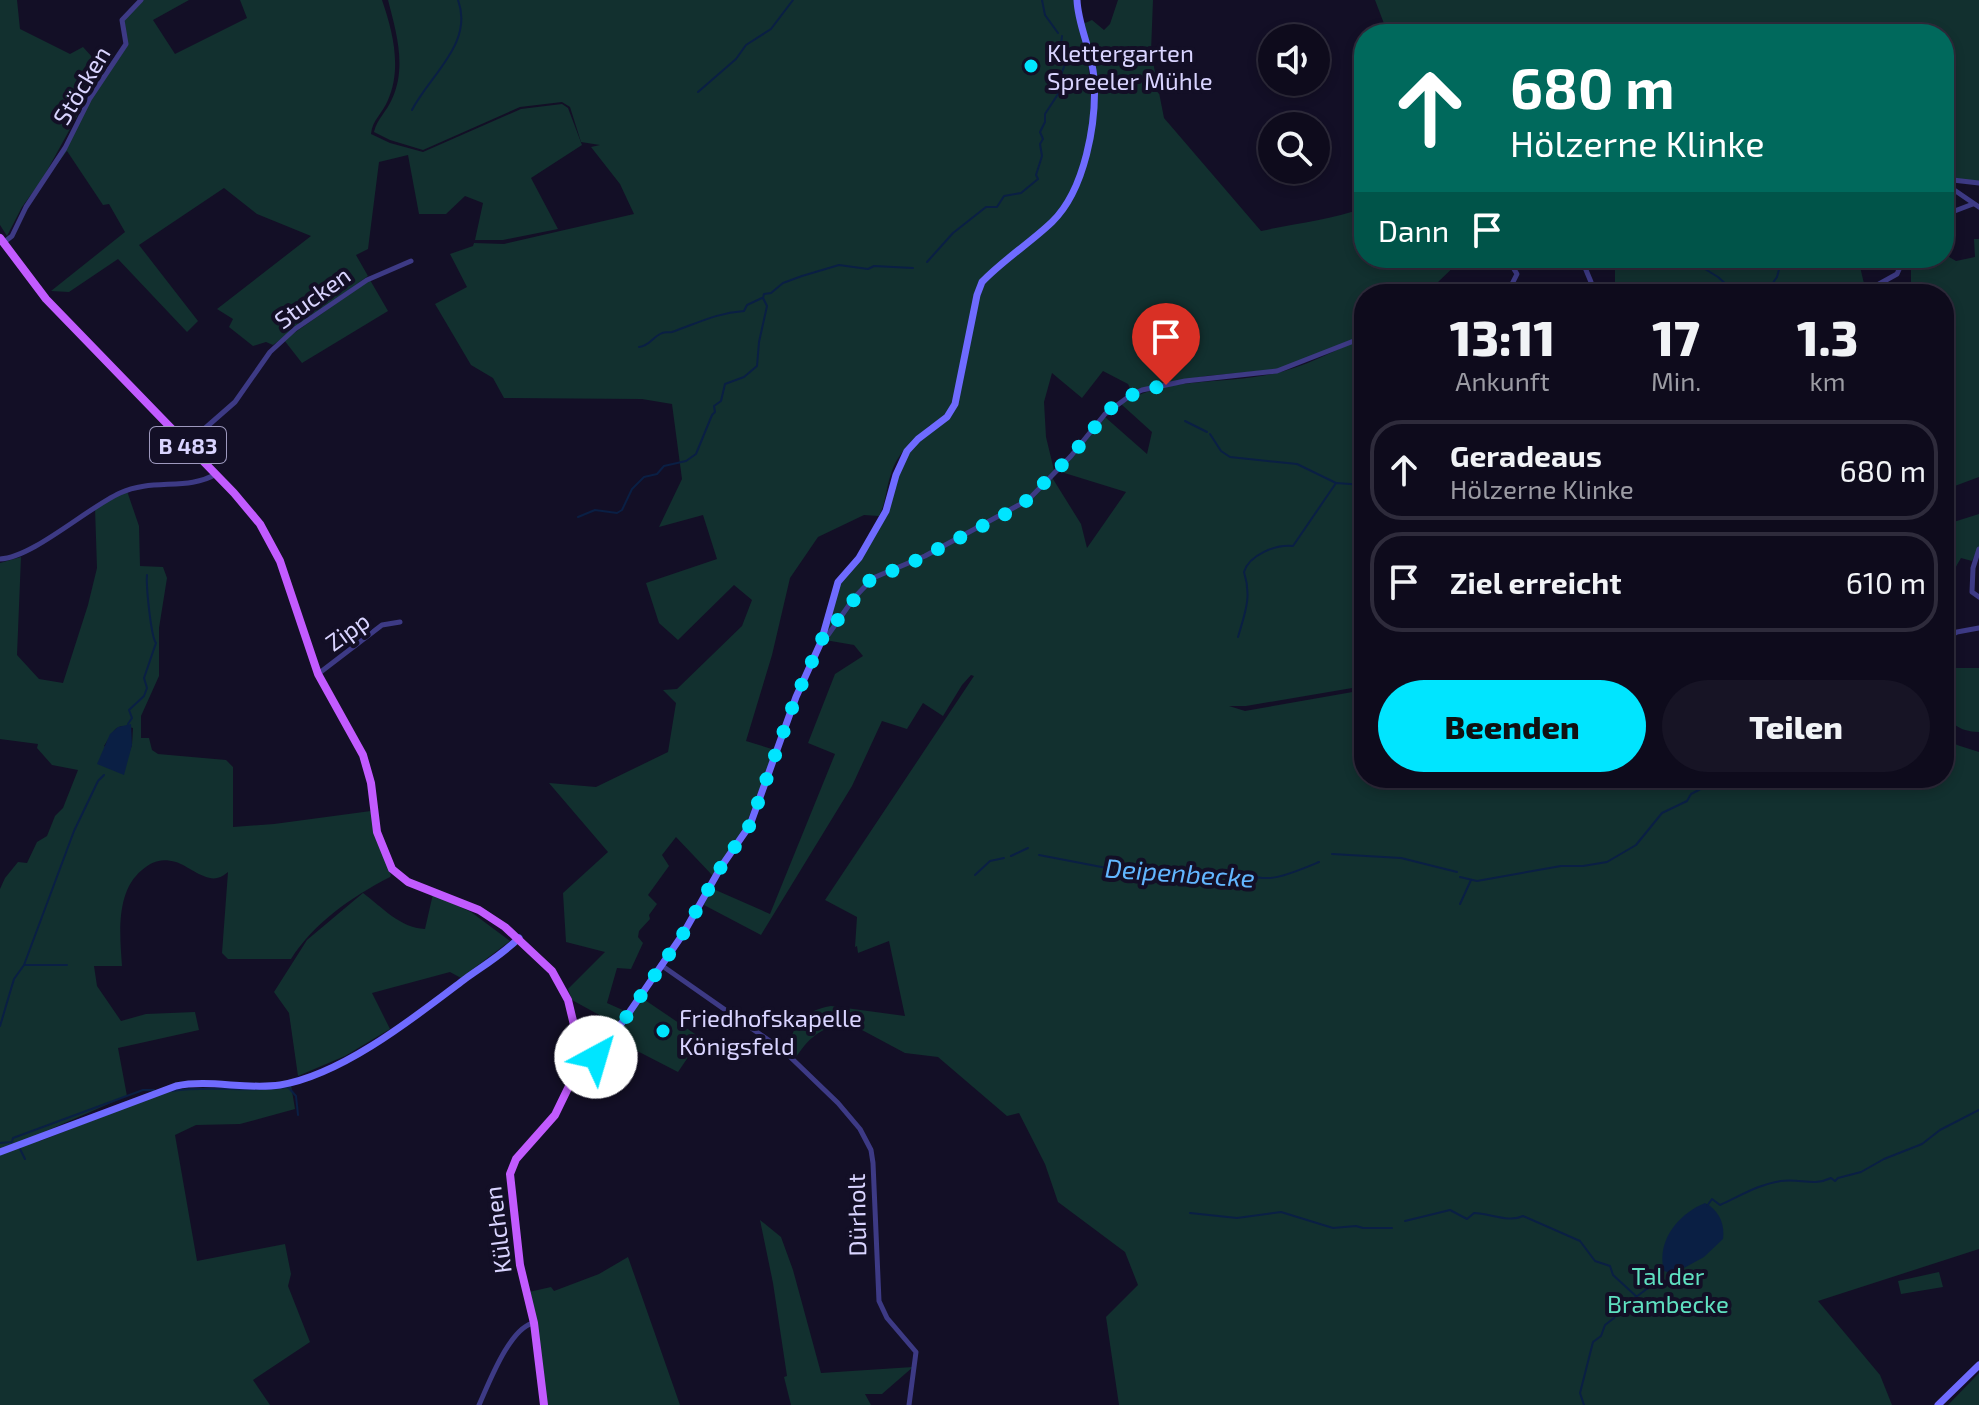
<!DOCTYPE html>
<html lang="de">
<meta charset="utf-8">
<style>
body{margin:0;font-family:"Exo 2",sans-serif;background:#171425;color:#f1f3f6;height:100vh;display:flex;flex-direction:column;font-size:30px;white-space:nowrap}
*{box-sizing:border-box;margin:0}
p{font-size:26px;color:#9b9ba3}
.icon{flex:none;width:44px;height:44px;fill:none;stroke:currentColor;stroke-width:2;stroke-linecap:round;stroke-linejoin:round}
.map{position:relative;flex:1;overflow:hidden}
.details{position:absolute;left:1354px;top:284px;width:600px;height:504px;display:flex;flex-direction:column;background:#0e0b1c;border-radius:32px;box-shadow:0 4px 12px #0003,0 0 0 2px #2e2b3b}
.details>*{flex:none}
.banner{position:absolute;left:1354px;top:24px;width:600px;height:244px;border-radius:32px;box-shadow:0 4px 12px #0003,0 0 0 2px #2e2b3b;background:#00695c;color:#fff;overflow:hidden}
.buttons{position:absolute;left:1258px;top:24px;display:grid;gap:16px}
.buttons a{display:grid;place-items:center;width:72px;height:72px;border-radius:50%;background:#0e0b1c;box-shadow:0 4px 12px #0003,0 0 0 2px #2e2b3b;font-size:40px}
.pin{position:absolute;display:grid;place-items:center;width:68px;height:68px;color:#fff;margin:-82px -34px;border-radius:50% 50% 50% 0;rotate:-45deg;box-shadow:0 0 8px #0007}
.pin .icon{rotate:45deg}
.me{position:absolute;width:88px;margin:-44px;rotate:39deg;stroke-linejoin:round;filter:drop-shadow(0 0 6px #0008)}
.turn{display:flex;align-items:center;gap:28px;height:168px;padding:0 24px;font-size:36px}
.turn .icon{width:104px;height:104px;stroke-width:2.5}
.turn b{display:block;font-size:56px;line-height:68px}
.then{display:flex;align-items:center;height:76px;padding:0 24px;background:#0003;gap:16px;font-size:30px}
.eta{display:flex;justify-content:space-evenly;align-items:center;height:136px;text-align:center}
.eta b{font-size:48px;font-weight:800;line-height:56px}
.button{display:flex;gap:16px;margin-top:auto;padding:16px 24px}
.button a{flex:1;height:92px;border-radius:48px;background:#00e5ff;color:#111;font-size:32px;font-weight:800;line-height:92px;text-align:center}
.button a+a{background:#171425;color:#f1f3f6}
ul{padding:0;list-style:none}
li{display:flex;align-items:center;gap:24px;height:100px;margin:0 16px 12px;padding:0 8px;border:4px solid #2e2b3b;border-radius:32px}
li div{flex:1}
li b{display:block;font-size:30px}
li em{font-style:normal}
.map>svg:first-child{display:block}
</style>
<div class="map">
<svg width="1979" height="1405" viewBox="0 0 1979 1405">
<rect width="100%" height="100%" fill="#130f26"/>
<!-- green -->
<g fill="#12302f" fill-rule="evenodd">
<polygon points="0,0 17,0 20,29 70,54 83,47 103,69 43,178 22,207 7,236 0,225"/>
<path d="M141,0H189L153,20L175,54L247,18L240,0H382C393,32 402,68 388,100C383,113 372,120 371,134L390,143L423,152L521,109L562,104L568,108L582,145L531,178L558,229L503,240H475L483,203L465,196L446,214H419L408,155L379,162L368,249L356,255L368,276L273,345L266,342L253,346L229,327L233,319L217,309L311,236L257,214L224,188L139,245L198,321L187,332L118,259L69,292L51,291L125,232L109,204L103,205L67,151L39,188L125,43L121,21Z"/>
<path d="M388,0H1075C1088,54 1100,110 1081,165C1076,181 1067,196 1061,211L1085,158L1094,90L1083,24L1092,20L1104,30L1110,24L1118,0H1153L1151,52L1164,118L1261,231C1297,223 1330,220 1364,208V258H1463L1438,282L1439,294H1364V335L1279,369L1206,376L1141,388L1132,392L1128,384L1103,371L1082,398L1052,373L1044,402L1046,437L1054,470L1053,479L1081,524L1087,548L1126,492L1058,471L1105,417L1147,454L1152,432L1121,404C1167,376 1220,385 1272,374C1303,368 1335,350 1364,338V686L1246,706H1229L1245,711L1364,690V778H1944V735L1957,745L1979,752V1249L1818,1301L1880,1375L1892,1405H1119L1106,1317L1138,1285L1125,1252L1058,1202L1045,1164L1019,1113L1007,1116L938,1057L905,1053L847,1022C821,1029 812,1034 796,1057L789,1052C790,1026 805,1010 831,1006L905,1016L889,941L858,953L857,946L855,947L857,917L825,900L974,676L971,675L962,685L943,716L923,703L907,729L882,721L852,786L761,935L704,905L711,888L770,914L835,754L808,743L835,674L863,656L854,645L825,640L840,583L863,555L907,455L915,444L935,428L930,425C914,439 897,453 891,474C886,488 886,503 879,516L864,515L818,537L790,578L772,655L746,741L775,750L745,827L713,876L676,837L662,855L669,866L648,895L657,904L649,915L650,919L639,931L638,937L643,943L631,969L617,968L607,1003L627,1012L642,998L701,1038L678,1072L614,1039L621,1027L572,1000L568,989L605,952L566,942L563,893L608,852L549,783L596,787L668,752L676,703L663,690L677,689L742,626L752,600L734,585L678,640L659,623L646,583L717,559L703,515L659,527L682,479L672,404L642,399L504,398L493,378L471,365L435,304L467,287L450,254L473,246L474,243L504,244L634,214L620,184L591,147L600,145L581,142L570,107L562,102L520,107L423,150L390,140L374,132C377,119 387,111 392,99C407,67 396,31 388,0Z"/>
<polygon points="1375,0 1979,0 1979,183 1944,179 1944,162 1948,150 1944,149 1944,34 1388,34"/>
<polygon points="1974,239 1979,239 1979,477 1944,490 1944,294 1911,294 1911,258 1944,258 1944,254 1956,261 1975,257"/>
<polygon points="1615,258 1858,258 1865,288 1863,294 1615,294"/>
<polygon points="370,280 388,311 302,363 284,340"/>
<path d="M127,491L139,526L140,566L163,567L167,578L159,628V676L141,716V738H149L152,750L158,754L226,760L233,767V827L274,824L371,811L376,839L391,875L390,877C351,897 314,923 291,959H228L222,953L228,872C225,874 222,877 217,878C205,881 188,866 176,862C161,858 153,861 142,870C115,892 120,936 122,966H94L97,986L121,1021L146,1014L195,1012L199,1030L118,1048L127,1096L37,1135L40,1141L168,1091C209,1083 250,1094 291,1085L295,1109L240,1124L196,1125L175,1135L197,1261L285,1244L291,1274L288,1286L310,1342L253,1380L270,1405H0V889L5,878L18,862L27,863L37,842L47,836L55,816L63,808L78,770L52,765L37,748L38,744L0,739V563L21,557L17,655L39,679L63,683L88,605L97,568L95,508ZM124,726L133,728L132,745L127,759L104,746C110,738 113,726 124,726Z"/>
<path d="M1979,514V547L1972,561L1961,558C1950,575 1948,589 1949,610L1944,609V525Z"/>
<path d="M1947,668H1979V732C1937,731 1945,695 1947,668Z"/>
<path d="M363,893C382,907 400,928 425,929L433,894L471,912L510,941L461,978L450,972L372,993L390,1029L345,1056L298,1076L289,1013L274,992L307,940Z"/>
<polygon points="760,1220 781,1237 793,1270 821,1373 913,1367 882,1394 865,1394 871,1405 791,1405 784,1377 787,1376 773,1283"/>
<polygon points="628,1257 680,1405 547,1405 529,1292 551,1287 554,1291 599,1274"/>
<polygon points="1939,1272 1943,1287 1901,1294 1898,1281"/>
<polygon points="1979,1373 1979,1405 1948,1405 1978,1374"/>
</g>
<!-- water -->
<g fill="#0a1f44">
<polygon points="131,724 132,745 124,775 97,764 110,734 118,727"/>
<path d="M1705,1203C1719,1210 1725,1224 1723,1239L1704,1257L1673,1274L1664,1271C1656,1241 1678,1214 1705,1203Z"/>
</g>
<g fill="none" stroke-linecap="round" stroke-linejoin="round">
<!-- stream -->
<g stroke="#0a1f44" stroke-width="2">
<polyline points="1042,0 1045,15 1058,33"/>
<polyline points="698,92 736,59 746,45 771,29 793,0"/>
<path d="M412,110C430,75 474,43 458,0"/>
<polyline points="1687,258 1718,277 1737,294"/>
<polyline points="927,262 953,233 986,207 997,207 1004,196 1021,193 1038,179 1036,175 1042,156 1040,144 1043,139 1040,132 1045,122 1045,114 1062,88 1061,75 1065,64 1061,44 1062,36"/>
<polyline points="1765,294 1777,277 1782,258"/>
<path d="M639,347C649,346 651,339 660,334C665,331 666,333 672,332C698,323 716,313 744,311L747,305L762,298"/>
<polyline points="1185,421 1207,432"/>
<polyline points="1210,434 1221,451 1230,457 1297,464 1336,483"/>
<polyline points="578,517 595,510 617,513 622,510 632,489 644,477 657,474 664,466 686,461 696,454 712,415 715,412 714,406 721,401 725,384 744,377 757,366 759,342 767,306 763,298 764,294 771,293 783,283 802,276 839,265 868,269 874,266 913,268"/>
<path d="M1238,637C1245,613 1252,597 1244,572C1249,555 1276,544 1293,546L1336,483L1364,485"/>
<path d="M128,724L132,718L129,710L144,696L147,688L144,678L156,643C151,637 146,586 147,575"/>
<polyline points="1332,854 1401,858 1457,872"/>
<path d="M1039,855L1138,874L1228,877C1243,875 1255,878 1269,878C1282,878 1307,867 1319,862"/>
<polyline points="1011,856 1028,848"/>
<polyline points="975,875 990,861 1004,858"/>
<polyline points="1460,877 1477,881 1561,866 1583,866 1607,862 1636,845 1662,813 1687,801 1691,794 1722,778"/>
<polyline points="1460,904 1471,880"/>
<polyline points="24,965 67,965"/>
<polyline points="0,1026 14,979 24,965 74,831 98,781 104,775"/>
<path d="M172,1091C211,1085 249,1093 288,1087L296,1096L298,1115"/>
<polyline points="0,1143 12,1142 13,1138 143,1090 154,1090"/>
<polyline points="20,1149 25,1159"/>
<path d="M1707,1206L1712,1199L1720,1205C1740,1196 1759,1184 1781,1181C1801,1178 1812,1187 1831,1178L1835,1181L1838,1178L1861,1172L1884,1159L1922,1144L1940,1130L1979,1110"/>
<polyline points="1190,1213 1237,1218 1281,1212 1333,1228 1356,1226 1363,1228 1392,1228"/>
<path d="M1405,1221L1450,1210L1467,1219L1474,1213C1489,1213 1509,1223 1523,1216L1580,1241L1595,1261L1610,1266L1613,1275L1637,1297"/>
<polyline points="1584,1405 1580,1393 1593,1342 1601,1336 1605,1325 1614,1318 1620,1309 1652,1285 1658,1273 1663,1271"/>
</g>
<!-- street -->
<g stroke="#3d3a85" stroke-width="5">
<polyline points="1944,179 1979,183"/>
<polyline points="1944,183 1979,207"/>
<polyline points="1944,215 1973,204"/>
<polyline points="3,243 12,236 26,207 65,148 90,98 126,44 122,20 141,0"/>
<polyline points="1581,258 1591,282 1589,294"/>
<polyline points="1879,284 1897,274 1904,258"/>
<polyline points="1507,294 1517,274 1507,258"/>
<polyline points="187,444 235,402 270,352 295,329 367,280 411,261"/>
<polyline points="1979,549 1973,568 1972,592 1979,597"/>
<path d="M0,559C32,558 87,508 120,493C152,478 188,491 216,474"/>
<polyline points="823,637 828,635 854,598 873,578 925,556 1028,500 1071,456 1105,414 1131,395 1142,390 1185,381 1277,371 1364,337"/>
<polyline points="1944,639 1957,632 1979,628"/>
<polyline points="318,674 382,625 400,622"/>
<polyline points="661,965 784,1051 838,1103 860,1129 871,1150 873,1163 879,1301 887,1318 916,1352 909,1405"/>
<path d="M479,1405C489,1383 510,1327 534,1323"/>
</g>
<!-- secondary -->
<g stroke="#6f6bff" stroke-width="7">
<path d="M571,1082L588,1066L624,1020L683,934L721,867L750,825L796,697L821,642L838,582L859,558L886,511L896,475L907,451L918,439L947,417L955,404L977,295L982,282C1003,260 1030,243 1052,222C1085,190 1097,122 1094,78C1092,51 1078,26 1077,0"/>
<path d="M0,1152L176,1086C210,1079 245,1090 280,1085C342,1075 415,1017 465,979C483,966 503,954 519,938"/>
<polyline points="1938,1405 1979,1365"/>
</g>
<!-- primary -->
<polyline stroke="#c25bff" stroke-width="8" points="0,238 46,299 234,493 260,524 280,561 318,674 363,755 371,783 377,832 392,869 408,882 479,910 505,927 552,971 568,1000 574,1025 575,1048 571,1082 555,1115 516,1159 510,1174 520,1265 534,1323 544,1405"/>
</g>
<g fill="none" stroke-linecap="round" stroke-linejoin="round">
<!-- route -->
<polyline stroke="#00e5ff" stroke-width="14" stroke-dasharray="0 25.2" points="596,1057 612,1038 683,934 721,867 750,825 796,697 823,637 828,635 839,618 870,580 911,563 1021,506 1071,456 1110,409 1137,392 1166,385"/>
</g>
<!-- markers -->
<g fill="#00e5ff" stroke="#130f26" stroke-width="3">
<circle cx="1031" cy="66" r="8"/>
<circle cx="663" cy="1031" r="8"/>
</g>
<g text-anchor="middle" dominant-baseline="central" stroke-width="8" stroke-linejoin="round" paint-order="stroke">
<!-- shield labels -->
<rect fill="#130f26" stroke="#9e99be" stroke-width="2" x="150" y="427" width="76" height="36" rx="6"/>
<g font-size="22" font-weight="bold" fill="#d9d4ff">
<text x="188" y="445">B 483</text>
</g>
<!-- poi labels -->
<g font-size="24" fill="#d9d4ff" stroke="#130f26" text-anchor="start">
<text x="1047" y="52">Klettergarten<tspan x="1047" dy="28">Spreeler Mühle</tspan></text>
<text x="679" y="1017">Friedhofskapelle<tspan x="679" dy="28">Königsfeld</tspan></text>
</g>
<!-- street labels -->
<g font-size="24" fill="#d9d4ff" stroke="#130f26">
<text transform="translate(81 85) rotate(-59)">Stöcken</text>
<text transform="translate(312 297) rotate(-36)">Stucken</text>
<text transform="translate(347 631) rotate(-36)">Zipp</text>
<text transform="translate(856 1215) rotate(-91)">Dürholt</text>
<text transform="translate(497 1230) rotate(-97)">Külchen</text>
</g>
<!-- park labels -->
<g font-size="24" fill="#5fe0c0" stroke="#130f26">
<text x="1668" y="1275">Tal der<tspan x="1668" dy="28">Brambecke</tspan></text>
</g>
<!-- water labels -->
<g font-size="26" font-style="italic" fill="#62b6ff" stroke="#130f26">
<text transform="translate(1180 872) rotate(4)">Deipenbecke</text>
</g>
</g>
</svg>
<div class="buttons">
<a><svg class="icon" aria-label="sound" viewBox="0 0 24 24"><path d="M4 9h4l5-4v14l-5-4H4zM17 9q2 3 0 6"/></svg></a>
<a><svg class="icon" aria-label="search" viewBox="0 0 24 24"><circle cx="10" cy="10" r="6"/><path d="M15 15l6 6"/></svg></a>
</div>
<div class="pin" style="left:1166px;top:385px;background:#d93025"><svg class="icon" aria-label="arrive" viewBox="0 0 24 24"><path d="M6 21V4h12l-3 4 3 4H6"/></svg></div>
<svg class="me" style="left:596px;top:1057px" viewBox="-20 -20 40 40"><circle r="19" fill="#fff"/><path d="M0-13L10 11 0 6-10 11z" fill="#00e5ff"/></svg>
<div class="banner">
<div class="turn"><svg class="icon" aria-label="ahead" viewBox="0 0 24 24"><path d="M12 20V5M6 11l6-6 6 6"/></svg><div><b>680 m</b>Hölzerne Klinke</div></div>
<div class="then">Dann<svg class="icon" aria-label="arrive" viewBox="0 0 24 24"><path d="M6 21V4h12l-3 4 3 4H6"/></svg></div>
</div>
<section class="details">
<div class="eta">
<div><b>13:11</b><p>Ankunft</p></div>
<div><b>17</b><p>Min.</p></div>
<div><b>1.3</b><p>km</p></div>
</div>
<ul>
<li><svg class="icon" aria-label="ahead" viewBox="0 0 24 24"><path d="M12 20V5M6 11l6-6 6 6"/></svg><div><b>Geradeaus</b><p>Hölzerne Klinke</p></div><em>680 m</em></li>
<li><svg class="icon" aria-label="arrive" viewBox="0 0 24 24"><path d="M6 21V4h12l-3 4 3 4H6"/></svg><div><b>Ziel erreicht</b></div><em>610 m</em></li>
</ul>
<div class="button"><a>Beenden</a><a>Teilen</a></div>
</section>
</div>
